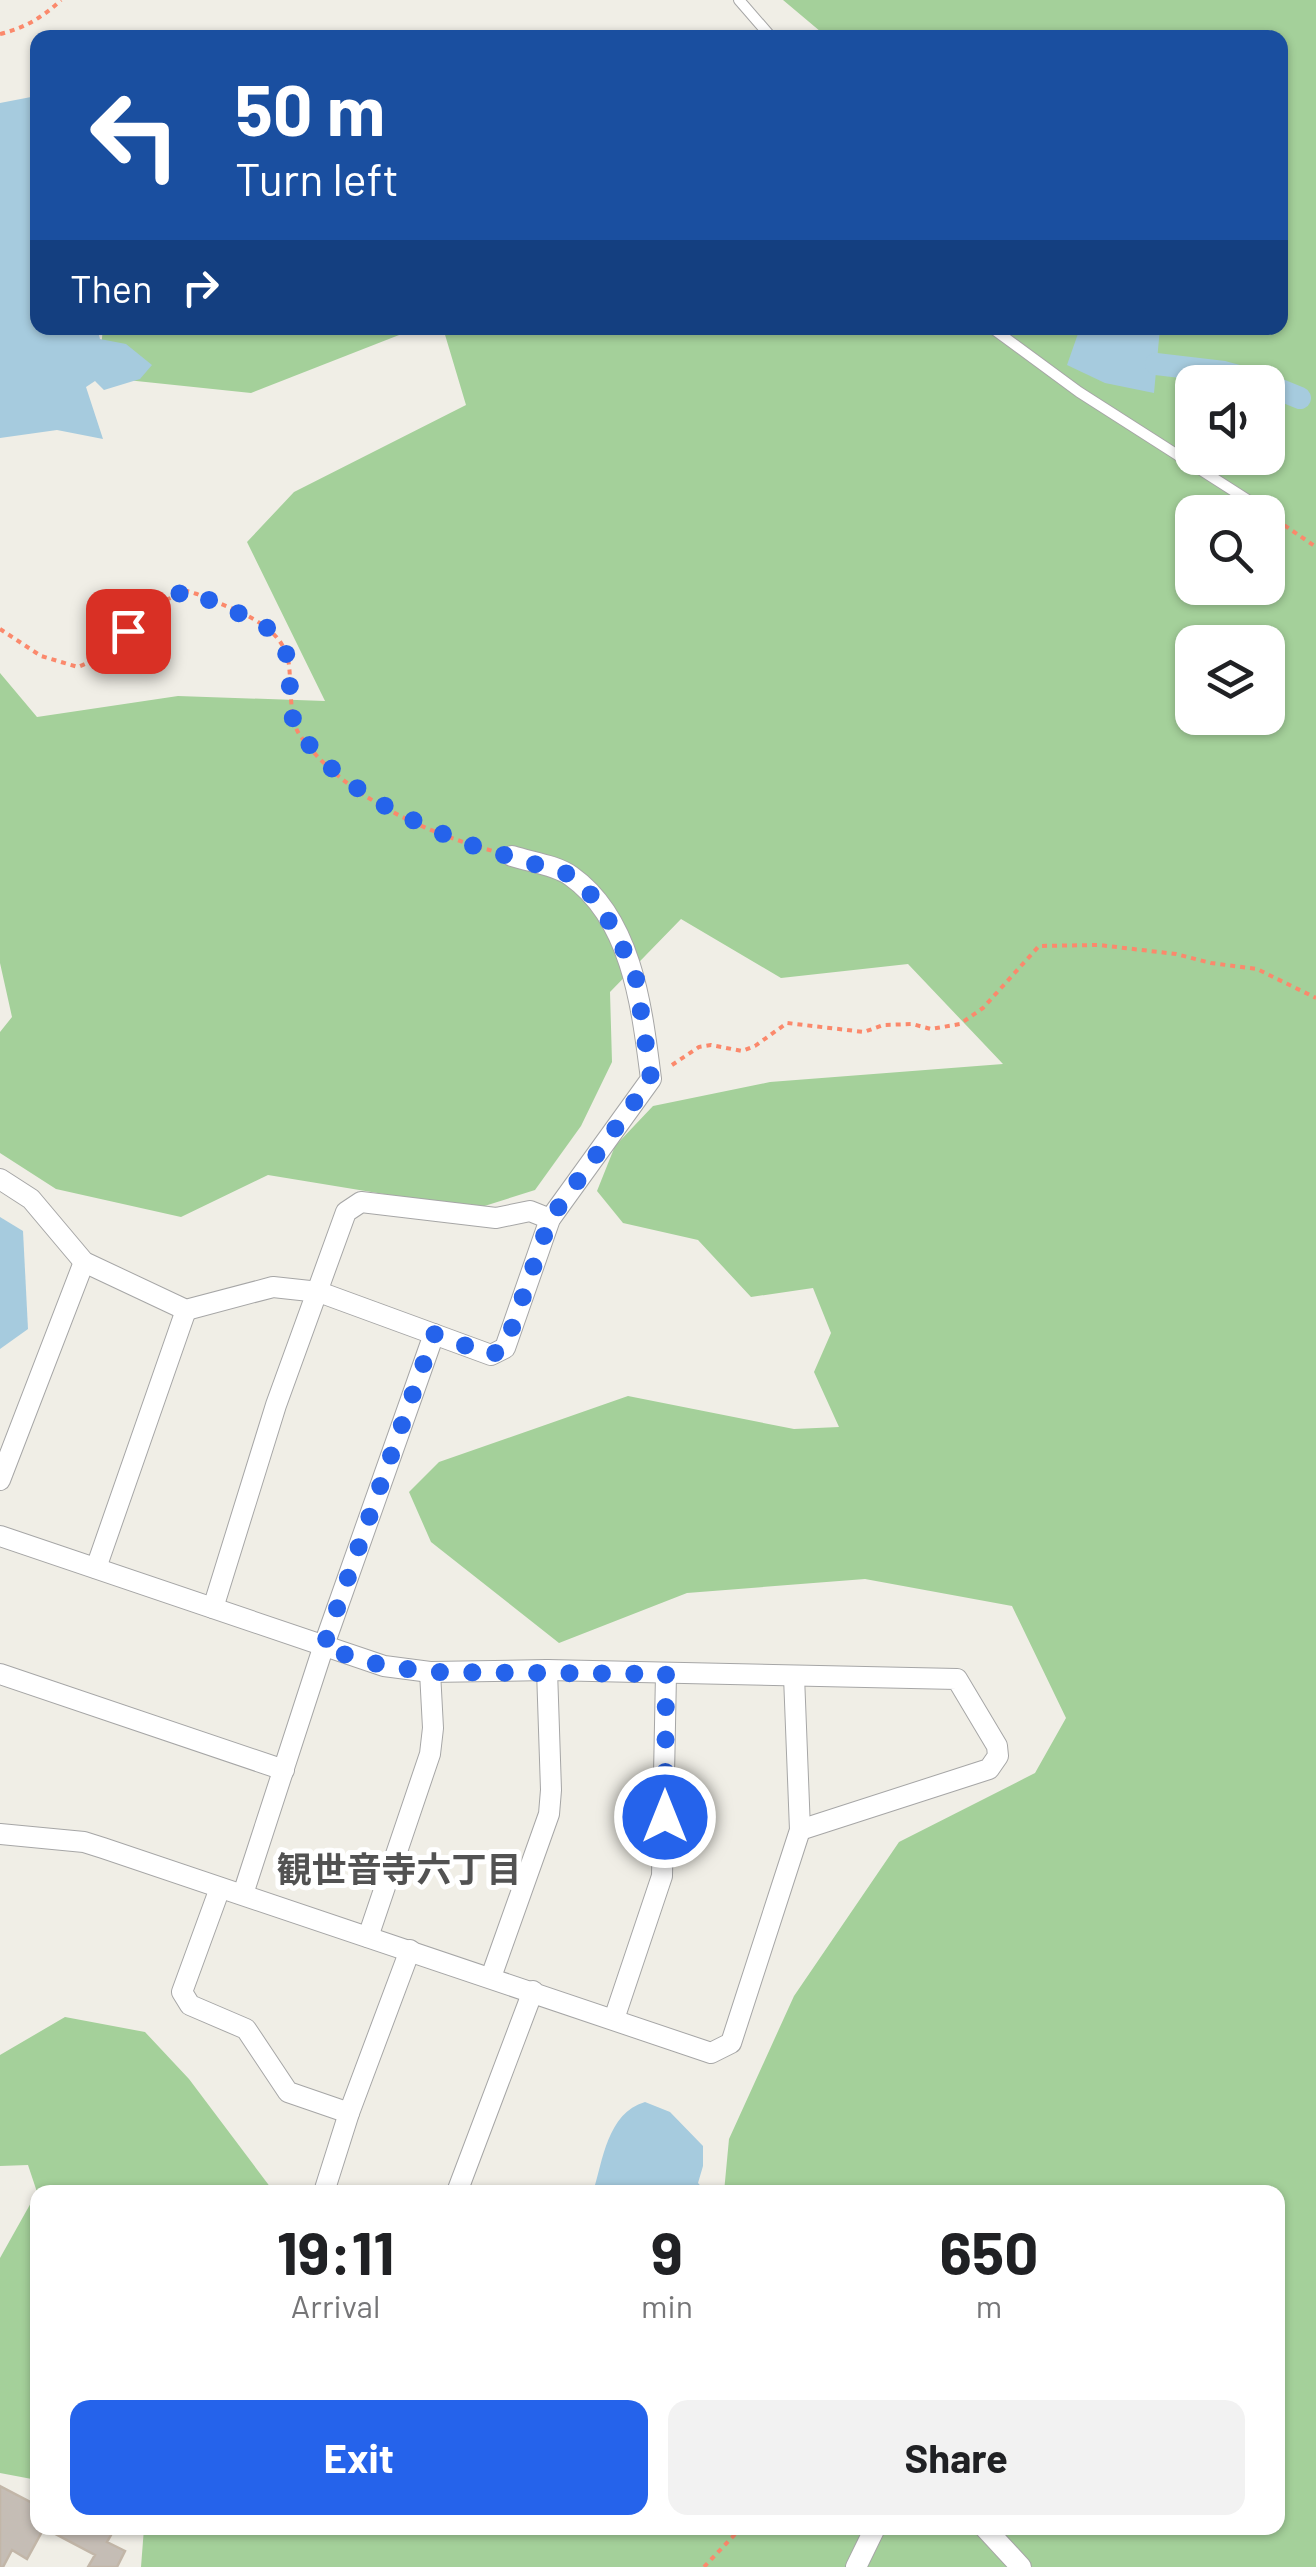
<!DOCTYPE html>
<meta charset="utf-8">
<style>
body{margin:0;font-family:Barlow,"Noto Sans JP",sans-serif;background:#f2f2f2;color:#202124;height:100vh;display:flex;flex-direction:column;font-size:38px;white-space:nowrap}
*{box-sizing:border-box;margin:0}
p{font-size:32px;color:#757577}
.icon{flex:none;width:55px;height:55px;fill:none;stroke:currentColor;stroke-width:2;stroke-linecap:round;stroke-linejoin:round}
.map{position:relative;flex:1;overflow:hidden}
.details{position:absolute;left:30px;top:2185px;width:1255px;height:350px;display:flex;flex-direction:column;background:#fff;border-radius:20px;box-shadow:0 2px 8px #0004}
.details>*{flex:none}
.hud{position:absolute;left:30px;top:30px;width:1258px;height:305px;border-radius:20px;box-shadow:0 2px 8px #0004;background:#1a4fa0;color:#fff;overflow:hidden}
.buttons{position:absolute;left:1175px;top:365px;display:grid;gap:20px}
.buttons a{display:grid;place-items:center;width:110px;height:110px;border-radius:20px;background:#fff;box-shadow:0 2px 8px #0004;font-size:50px}
.pin{position:absolute;display:grid;place-items:center;width:85px;height:85px;color:#fff;margin:-42px;border-radius:20px;box-shadow:0 5px 15px #0006}
.me{position:absolute;width:110px;margin:-55px;rotate:0deg;stroke-linejoin:round;filter:drop-shadow(0 0 8px #0008)}
.turn{display:flex;align-items:center;gap:35px;height:210px;padding:0 40px;font-size:45px}
.turn .icon{width:130px;height:130px;stroke-width:2.5}
.turn b{display:block;font-size:70px;line-height:85px}
.then{display:flex;align-items:center;height:95px;padding:0 40px;background:#0003;gap:20px;font-size:38px}
.eta{display:flex;justify-content:space-evenly;align-items:center;height:170px;text-align:center}
.eta b{font-size:60px;font-weight:700;line-height:70px}
.action{display:flex;gap:20px;margin-top:auto;padding:20px 40px}
.action a{flex:1;height:115px;border-radius:20px;background:#2563eb;color:#fff;font-size:40px;font-weight:700;line-height:115px;text-align:center}
.action a+a{background:#f2f2f2;color:#202124}
.map>svg:first-child{display:block}
</style>
<div class="map">
<svg width="1316" height="2567" viewBox="0 0 1316 2567">
<rect width="100%" height="100%" fill="#f0eee6"/>
<!-- forest -->
<g fill="#a4d09a" fill-rule="evenodd">
<path d="M783,0H1316V2567H141L144,2528H1278V2192H724L729,2139L794,1996L899,1842L1035,1773L1066,1718L1012,1606L865,1579L687,1593L559,1643L431,1542L409,1492L439,1462L628,1396L794,1429L839,1427L814,1372L831,1333L813,1288L751,1297L698,1240L623,1223L597,1191L615,1146L653,1106L770,1082L1003,1064L908,964L781,978L681,919L610,992L612,1062L581,1126L535,1190L475,1209L268,1175L181,1217L56,1189L0,1153V1032L12,1017L0,963V673L37,717L178,696L325,701L247,542L294,492L466,405L443,328H1280V38L827,37ZM1192,382H1268V458H1192ZM1192,512H1268V588H1192ZM1192,642H1268V718H1192Z"/>
<polygon points="103,328 417,328 251,393 98,377"/>
<polygon points="65,2017 145,2032 189,2079 274,2192 38,2192 37,2480 0,2473 0,2258 37,2192 28,2165 0,2166 0,2055"/>
</g>
<!-- water -->
<g fill="#a6cbde">
<polygon points="31,97 38,98 38,328 97,328 100,339 126,344 152,365 140,379 104,390 95,381 86,387 103,439 57,430 0,438 0,103"/>
<polygon points="1080,328 1160,328 1154,393 1105,383 1067,365"/>
<polygon points="0,1217 23,1231 28,1329 0,1349"/>
<path d="M645,2102L670,2112L703,2146V2166L698,2183L706,2192H593C603,2161 607,2113 645,2102Z"/>
</g>
<g fill="none" stroke-linecap="round" stroke-linejoin="round">
<!-- canal -->
<g stroke="#a6cbde" stroke-width="22">
<polyline points="1156,364 1224,372 1261,382"/>
<polyline points="1268,385 1300,398"/>
</g>
</g>
<!-- building -->
<polygon fill="#c5bdb5" stroke="#c2b6a8" stroke-width="2.5" points="0,2486 38,2506 38,2528 115,2528 107,2542 125,2551 117,2567 88,2567 95,2555 44,2528 27,2559 12,2550 3,2567 0,2567"/>
<g fill="none" stroke-linecap="round" stroke-linejoin="round">
<defs>
<g id="service">
<polyline points="739,0 772,38"/>
<polyline points="992,328 1079,392 1251,502"/>
</g>
<g id="minor">
<path d="M0,1179L31,1199L84,1262L186,1310L273,1287L319,1292L491,1355L505,1348L550,1219L651,1079C642,1010 633,920 571,876C556,865 530,862 512,856"/>
<polyline points="0,1480 84,1262"/>
<polyline points="0,1536 384,1666 430,1672 547,1670 957,1679 997,1746 998,1756 989,1769 800,1830"/>
<polyline points="96,1568 186,1310"/>
<polyline points="213,1608 276,1405 346,1212 361,1202 496,1218 530,1211 550,1219"/>
<polyline points="0,1674 284,1770"/>
<polyline points="0,1834 84,1842 103,1848 711,2053 731,2043 800,1830 794,1676"/>
<polyline points="220,1888 182,1992 190,2005 246,2029 288,2092 349,2113"/>
<polyline points="243,1894 323,1648 434,1334"/>
<polyline points="368,1937 430,1754 433,1728 430,1672"/>
<polyline points="491,1977 549,1814 551,1790 547,1670"/>
<polyline points="614,2019 662,1876 666,1674"/>
<polyline points="324,2192 349,2113 410,1950"/>
<polyline points="457,2192 533,1991"/>
<polyline points="985,2528 1021,2567"/>
<polyline points="856,2567 875,2528"/>
</g>
</defs>
<!-- service casing -->
<use href="#service" stroke="#a6a6a6" stroke-width="12"/>
<!-- minor casing -->
<use href="#minor" stroke="#a6a6a6" stroke-width="22"/>
<!-- path -->
<g stroke="#fb896c" stroke-width="4" stroke-dasharray="5 5" stroke-linecap="butt">
<path d="M0,34C25,28 43,17 61,0"/>
<polyline points="1268,514 1316,547"/>
<path d="M0,629L41,656L78,667L101,657L154,605L187,591L197,594C228,608 279,621 288,659C290,669 290,680 290,689C292,704 291,721 299,734C342,795 423,832 493,851"/>
<polyline points="672,1065 699,1047 711,1045 742,1051 755,1046 787,1023 864,1032 883,1025 912,1024 931,1029 960,1024 983,1008 1039,946 1099,945 1176,954 1211,963 1257,969 1316,998"/>
<polyline points="704,2567 741,2528"/>
</g>
<!-- service -->
<use href="#service" stroke="#fff" stroke-width="10"/>
<!-- minor -->
<use href="#minor" stroke="#fff" stroke-width="20"/>
</g>
<g fill="none" stroke-linecap="round" stroke-linejoin="round">
<!-- route -->
<polyline stroke="#2563eb" stroke-width="18" stroke-dasharray="0 32.4" points="128,631 154,605 187,590 265,625 287,655 293,720 298,733 340,777 393,811 461,842 568,874 599,902 635,972 651,1079 550,1219 505,1348 491,1355 434,1334 323,1648 384,1666 430,1672 666,1674 665,1817"/>
</g>
<g text-anchor="middle" dominant-baseline="central" stroke-width="10" stroke-linejoin="round" paint-order="stroke">
<!-- neighbourhood labels -->
<g font-size="35" font-weight="bold" fill="#525252" stroke="#fff">
<text x="399" y="1868">観世音寺六丁目</text>
</g>
</g>
</svg>
<div class="buttons">
<a><svg class="icon" aria-label="sound" viewBox="0 0 24 24"><path d="M4 9h4l5-4v14l-5-4H4zM17 9q2 3 0 6"/></svg></a>
<a><svg class="icon" aria-label="search" viewBox="0 0 24 24"><circle cx="10" cy="10" r="6"/><path d="M15 15l6 6"/></svg></a>
<a><svg class="icon" aria-label="layers" viewBox="0 0 24 24"><path d="M12 4l9 5-9 5-9-5zM3 14l9 5 9-5"/></svg></a>
</div>
<div class="pin" style="left:128px;top:631px;background:#d93025"><svg class="icon" aria-label="arrive" viewBox="0 0 24 24"><path d="M6 21V4h12l-3 4 3 4H6"/></svg></div>
<svg class="me" style="left:665px;top:1817px" viewBox="-20 -20 40 40"><circle r="17" fill="#2563eb" stroke="#fff" stroke-width="3"/><path d="M0-11L8 9 0 5-8 9z" fill="#fff"/></svg>
<div class="hud">
<div class="turn"><svg class="icon" aria-label="left" viewBox="0 0 24 24"><path d="M17 20v-9H6M10 6l-5 5 5 5"/></svg><div><b>50 m</b>Turn left</div></div>
<div class="then">Then<svg class="icon" aria-label="right" viewBox="0 0 24 24"><path d="M7 20v-9h11M14 6l5 5-5 5"/></svg></div>
</div>
<section class="details">
<div class="eta">
<div><b>19:11</b><p>Arrival</p></div>
<div><b>9</b><p>min</p></div>
<div><b>650</b><p>m</p></div>
</div>
<div class="action"><a>Exit</a><a>Share</a></div>
</section>
</div>
